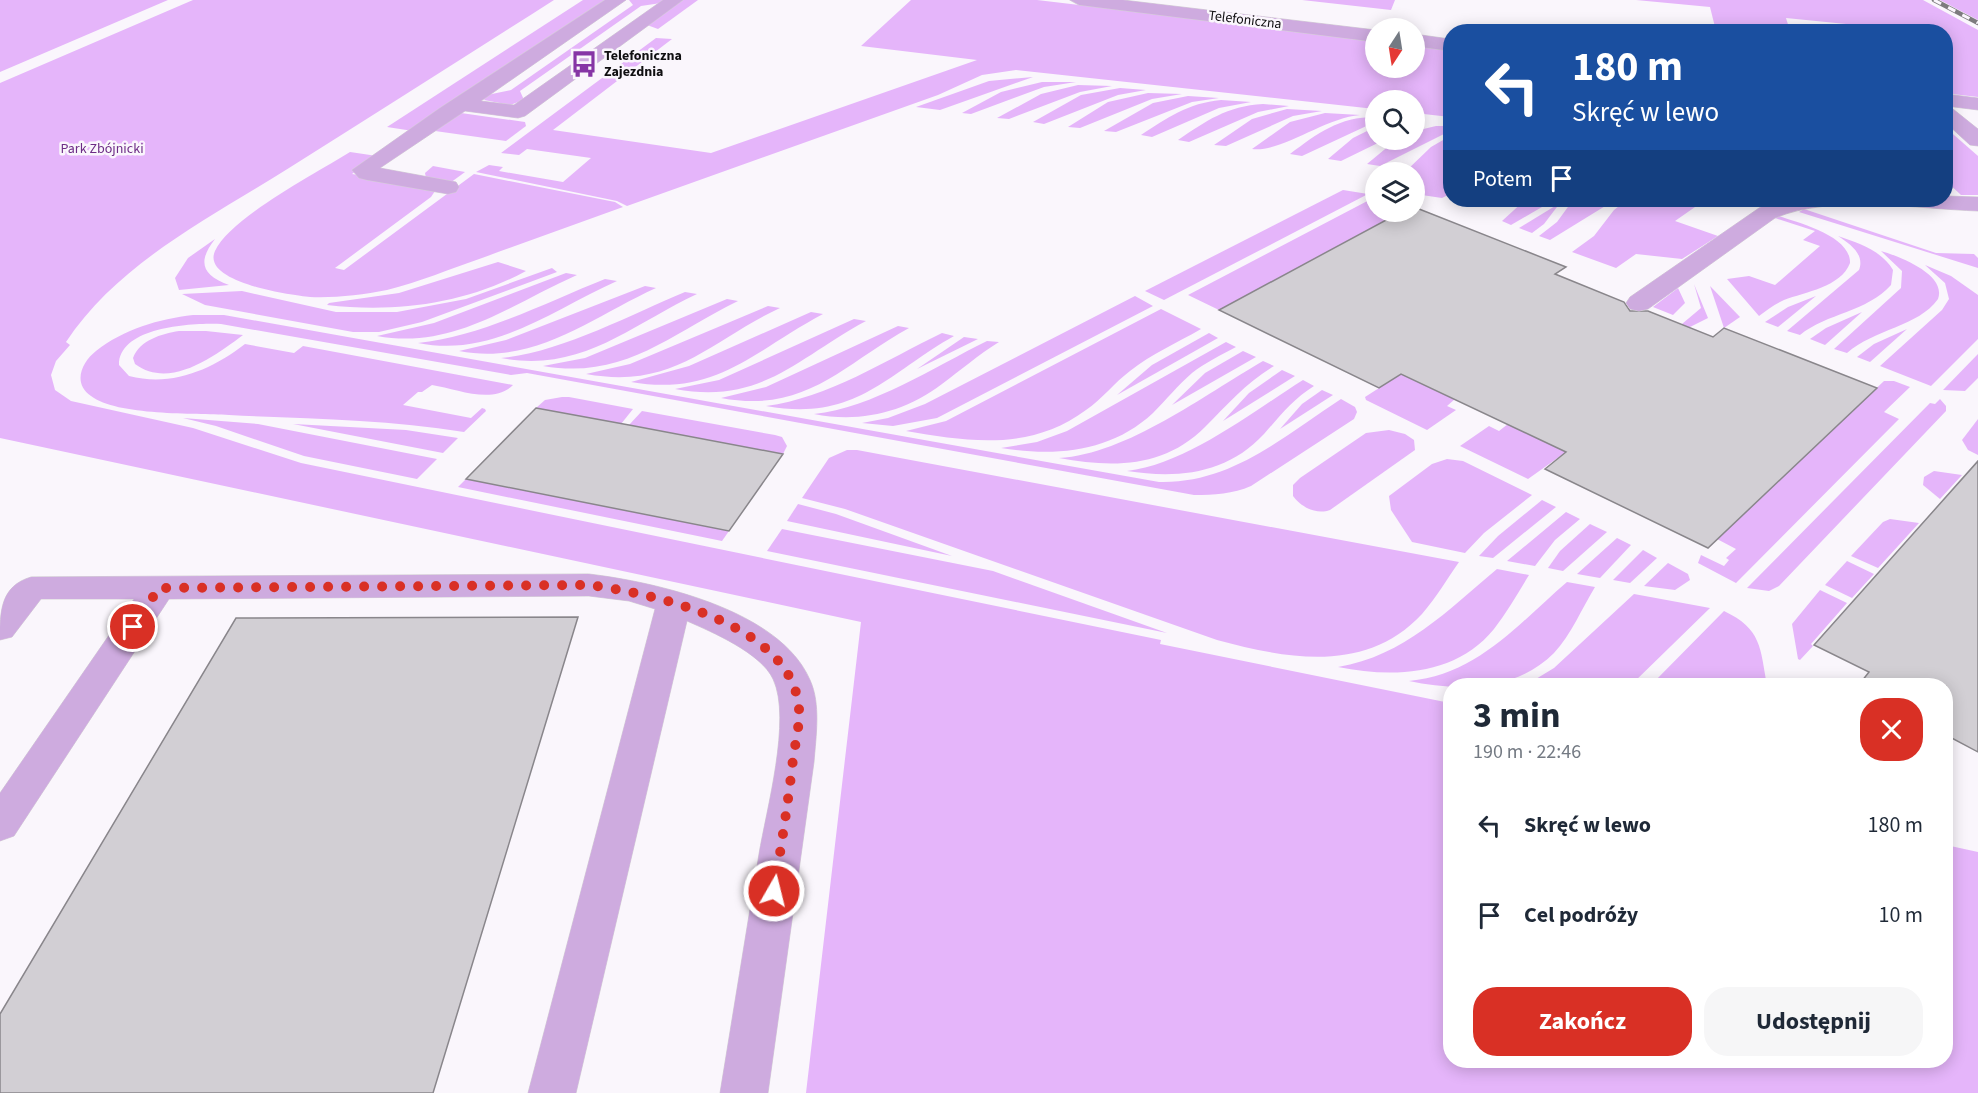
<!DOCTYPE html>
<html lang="pl">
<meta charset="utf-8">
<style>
body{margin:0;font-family:"Source Sans 3",sans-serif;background:#f6f6f7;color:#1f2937;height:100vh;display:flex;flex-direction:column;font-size:22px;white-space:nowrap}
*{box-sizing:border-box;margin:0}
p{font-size:20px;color:#747a83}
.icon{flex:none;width:33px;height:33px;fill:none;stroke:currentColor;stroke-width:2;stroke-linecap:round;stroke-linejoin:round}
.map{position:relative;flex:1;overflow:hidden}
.panel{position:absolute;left:1443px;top:678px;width:510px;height:390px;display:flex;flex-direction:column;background:#fff;border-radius:24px;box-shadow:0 3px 15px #0003}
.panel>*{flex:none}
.guide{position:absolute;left:1443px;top:24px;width:510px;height:183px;border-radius:24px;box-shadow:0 3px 15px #0003;background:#1a4fa0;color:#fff;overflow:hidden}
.needle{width:39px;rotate:192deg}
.controls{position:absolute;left:1365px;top:18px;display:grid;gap:12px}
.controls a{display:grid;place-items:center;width:60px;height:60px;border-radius:50%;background:#fff;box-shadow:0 3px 15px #0003;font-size:30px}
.pin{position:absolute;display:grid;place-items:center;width:51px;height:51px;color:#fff;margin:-26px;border:3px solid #fff;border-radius:50%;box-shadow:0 2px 6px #0007}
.me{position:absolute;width:66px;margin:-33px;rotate:8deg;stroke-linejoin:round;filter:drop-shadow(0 0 4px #0008)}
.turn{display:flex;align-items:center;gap:21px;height:126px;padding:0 30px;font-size:27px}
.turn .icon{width:78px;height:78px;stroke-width:2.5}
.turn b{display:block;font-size:42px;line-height:51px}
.then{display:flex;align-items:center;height:57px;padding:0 30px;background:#0003;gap:12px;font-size:22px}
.round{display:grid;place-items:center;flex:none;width:63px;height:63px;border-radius:24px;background:#f6f6f7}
.overview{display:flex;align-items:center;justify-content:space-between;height:102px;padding:0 30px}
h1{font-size:36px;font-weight:700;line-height:45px}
.primary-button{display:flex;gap:12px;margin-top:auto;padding:12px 30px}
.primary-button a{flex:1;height:69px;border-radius:24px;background:#d93025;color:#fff;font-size:24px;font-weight:700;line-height:69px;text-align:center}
.primary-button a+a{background:#f6f6f7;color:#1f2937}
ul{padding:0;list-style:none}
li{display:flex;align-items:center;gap:18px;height:90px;padding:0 30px}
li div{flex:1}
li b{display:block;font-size:22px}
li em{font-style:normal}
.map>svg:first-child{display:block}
</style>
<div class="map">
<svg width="1978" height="1093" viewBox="0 0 1978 1093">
<rect width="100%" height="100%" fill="#faf6fc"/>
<!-- green -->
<g fill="#e5b5fa">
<polygon points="0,0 168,0 0,72"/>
<path d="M193,0H554C466,56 378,112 289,168C211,217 118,263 66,342L70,345L56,361L51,375L55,390L71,401L193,428L301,463L1161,640L1160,644L1450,703V1060H1946V845L1978,852V1093H806L861,622L0,438V83Z"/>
<polygon points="583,0 609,0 413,131 387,127"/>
<polygon points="629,0 663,0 661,3 641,6 520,91 524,100 510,105 484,100 487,95 511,90 633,5"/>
<polygon points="683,0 698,0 658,29 647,25"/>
<polygon points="911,0 1037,0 1375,40 1376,68 1414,68 1415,45 1450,49 1450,117 1415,113 1414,100 1376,100 1375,109 1016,70 982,75 938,95 627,206 617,201 476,172 489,165 503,167 499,171 563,182 591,158 527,149 519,155 501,153 656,38 672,39 553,130 711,153 977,60 861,46"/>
<polygon points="1302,0 1395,0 1391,10"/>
<polygon points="1636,0 1923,0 1978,30 1978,97 1952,94 1946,82 1946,32 1916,31 1786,18 1790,31 1716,31 1710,7"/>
<polygon points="1940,0 1978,0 1978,20"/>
<polygon points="1033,77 940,110 916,107 989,81"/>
<polygon points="1042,82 1076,82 1044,87 971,114 962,113 1001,92"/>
<polygon points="1078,85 1112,86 1080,92 1009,119 997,118 1041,94"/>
<polygon points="1120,88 1146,90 1118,95 1044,124 1033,122 1081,95"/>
<polygon points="1148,93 1182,94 1152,99 1080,128 1068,127 1108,102"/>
<polygon points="1188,96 1219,98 1192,102 1116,132 1104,131 1153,103"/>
<path d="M1221,100L1251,102L1219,108L1152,137L1141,135C1167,118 1188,103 1221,100Z"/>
<path d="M1263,104L1289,106L1258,112L1189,142L1178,140C1206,121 1227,106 1263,104Z"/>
<polygon points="1287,109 1322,111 1293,116 1226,146 1214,145 1252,119"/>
<polygon points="461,113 525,122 526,126 506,141 435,131"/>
<path d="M1325,113L1360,115C1324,118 1281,153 1252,149L1290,122Z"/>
<path d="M1375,117V122L1302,156L1290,154C1318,133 1339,117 1375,117Z"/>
<polygon points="1436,126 1450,126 1450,131 1380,166 1367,164 1396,140 1414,140 1415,131"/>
<polygon points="1375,127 1376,140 1384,140 1341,161 1328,159 1353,138"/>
<polygon points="1946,128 1978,156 1978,195 1961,195 1946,181"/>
<polygon points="1450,136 1450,194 1442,198 1415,194 1414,172 1405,172 1431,147"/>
<path d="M350,152L377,156L352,174L430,186L435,191L431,197L335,268L344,270L474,174L615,202L623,207C576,224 529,241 482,258C450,269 419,282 387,290C362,295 335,298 310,297C289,295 201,282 215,251C230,218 318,172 350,152Z"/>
<polygon points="433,166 465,172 450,183 426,178 425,173"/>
<polygon points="1343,190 1368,194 1164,300 1145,291"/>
<polygon points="1375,197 1376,212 1401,212 1219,310 1188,295"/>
<polygon points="1525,200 1554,200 1511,225 1502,221"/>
<polygon points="1573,200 1615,200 1550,240 1539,236 1557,222"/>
<polygon points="1627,200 1705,200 1675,221 1718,236 1682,259 1636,254 1616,268 1572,252 1594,236 1614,210"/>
<polygon points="1560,203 1544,224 1532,233 1519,228"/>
<polygon points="1804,209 1936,253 1974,254 1978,258 1978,268 1799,212"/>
<path d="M1779,216C1799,223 1851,236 1850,263C1841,287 1805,292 1784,300C1775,304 1767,310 1759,316L1727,279L1749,276L1775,285L1820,246L1803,240L1815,231L1775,218Z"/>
<path d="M1838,236C1859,243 1882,251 1893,270L1891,285C1867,312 1827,313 1800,335L1787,331L1859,270C1865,254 1850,244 1838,236Z"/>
<path d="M215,239C197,262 202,275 229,285L179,290L175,278L188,258Z"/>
<path d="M1881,251C1898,256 1947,274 1938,299C1918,327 1874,329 1847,353L1834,349L1901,288L1902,271Z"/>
<path d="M498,262L526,271C465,304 395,313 327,305L329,303L399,293Z"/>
<polygon points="1925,265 1951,276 1978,295 1978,339 1931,386 1880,366 1942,310 1949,299 1945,283"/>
<polygon points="552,268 557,272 422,322 379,332 353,332 205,305 182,294 242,291 336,312 397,312 466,299"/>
<path d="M566,273L577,275C511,304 454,350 377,336L434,323Z"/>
<path d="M605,279L617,281C552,310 493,358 418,343C480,337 547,302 605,279Z"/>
<polygon points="1694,284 1708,318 1682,331 1676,329 1701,308"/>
<path d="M645,286L656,288C592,317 535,366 459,351L506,340Z"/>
<polygon points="1710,286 1740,317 1724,328"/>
<polygon points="1678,288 1685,303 1673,315 1653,307"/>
<path d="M685,292L697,294C629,326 582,373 501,358C559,353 630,315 685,292Z"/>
<polygon points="1135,296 1153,306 937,418 893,426 862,423 888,418 925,404"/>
<polygon points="1816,296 1778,327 1765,322 1788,307"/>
<path d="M727,299L738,301C670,334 625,380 543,366L585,358Z"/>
<path d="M768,306L780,308C709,341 675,390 586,374L630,364Z"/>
<path d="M1161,309L1201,329C1177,343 1151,354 1130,371C1114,383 1102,399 1086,410C1031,451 969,442 906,431L946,421Z"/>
<path d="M811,312L823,314C755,350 716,397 631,382L689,366Z"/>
<polygon points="1862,312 1825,345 1810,339 1826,328"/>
<path d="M193,315H224L1159,482C1231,484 1283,437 1341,399L1355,407L1357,412L1354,419L1251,486C1233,494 1214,495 1194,495L527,373L511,375L221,324C194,323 119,326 119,365L129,376C172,387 211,370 245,344L294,353L303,346L513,385C493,405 457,389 432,385L422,392H418L403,405L471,418L482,408L485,409L486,411L464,432C387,419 308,419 229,415C195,413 117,416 91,396C72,383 82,362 96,351C124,329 159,319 193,315Z"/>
<path d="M854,319L866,321C797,358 762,405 675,389L719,380Z"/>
<path d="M898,326L909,328C842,365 806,414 721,398L766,387Z"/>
<polygon points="1907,329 1870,362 1857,357 1874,344"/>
<path d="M179,331H206L243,335C215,356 170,390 135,364L133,358C140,340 161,334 179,331Z"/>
<path d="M942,333L954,336C885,375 856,422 766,406C828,398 886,360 942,333Z"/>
<polygon points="1209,333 1218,338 1117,395 1152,365"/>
<polygon points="964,337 978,339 917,369"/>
<path d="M987,341L999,342C978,355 961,370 942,384C904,413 859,423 814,414C872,408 934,367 987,341Z"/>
<path d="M1226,342L1236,347C1221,355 1205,363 1192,373C1178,385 1166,400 1153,413C1111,452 1056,457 1001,448L1037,442L1067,431Z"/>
<polygon points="1243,351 1256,357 1172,405 1205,373"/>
<polygon points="1978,354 1978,378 1965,391 1943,390"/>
<path d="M1263,361L1274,366C1246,383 1228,404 1205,427C1164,468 1113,468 1059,458C1127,454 1204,395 1263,361Z"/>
<polygon points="1282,370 1295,376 1223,421 1249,393"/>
<polygon points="1401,374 1455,399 1447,406 1456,410 1427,430 1366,400 1365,397"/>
<path d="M1303,380L1314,386C1293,399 1280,416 1264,434C1227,474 1178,479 1127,471C1187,464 1252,412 1303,380Z"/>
<polygon points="1884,381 1894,381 1910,387 1884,412 1899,419 1736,583 1698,563 1701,555 1724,566 1729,560 1726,558 1736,549 1717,539"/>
<polygon points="1322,390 1333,395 1280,429 1302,404"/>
<polygon points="562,397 569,397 633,409 621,424 536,408 545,400"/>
<polygon points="1940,399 1946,406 1946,411 1779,586 1769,591 1747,588 1930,403 1935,404"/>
<polygon points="642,411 775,435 782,437 787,446 783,454 629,425"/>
<polygon points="183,418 258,424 437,459 417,479 304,456 216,426"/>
<polygon points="1978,419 1978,455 1968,450 1962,440"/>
<polygon points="293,424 406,430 458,438 443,453"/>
<polygon points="1508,424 1566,452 1528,479 1460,446 1489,426 1499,431"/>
<path d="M1389,430L1405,434L1414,440L1415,450L1330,510C1316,515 1301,507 1293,496V485L1300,478L1366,433Z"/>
<path d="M847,450H857L1459,562C1447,579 1436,598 1422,614C1366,674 1288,659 1217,640L845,509L802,498L829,458Z"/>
<polygon points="1447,459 1463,461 1532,495 1484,533 1465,553 1412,542 1391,510 1389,496 1432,464"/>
<polygon points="1934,471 1962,475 1940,499 1923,485 1924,477"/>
<polygon points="466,479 729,531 722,541 458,487"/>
<polygon points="1542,500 1556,507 1493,558 1479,556 1498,536"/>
<polygon points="798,504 836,514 952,556 787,521"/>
<polygon points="1566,512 1580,519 1555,540 1535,566 1507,561"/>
<polygon points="1890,519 1919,523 1878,568 1851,556 1883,522"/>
<polygon points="1590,524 1607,532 1563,571 1548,568 1560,551"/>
<polygon points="782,529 993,571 1167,633 767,551"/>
<polygon points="1617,538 1631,545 1600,578 1577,574"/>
<polygon points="1643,550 1657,558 1630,583 1613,580"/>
<polygon points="1847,561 1874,574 1852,598 1825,585"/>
<polygon points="1668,563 1688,574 1690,580 1675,590 1644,586"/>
<path d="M1497,569L1529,575C1518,593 1507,612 1494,629C1456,676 1393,678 1338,667C1404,656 1448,610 1497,569Z"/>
<path d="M1567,582L1595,587C1582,608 1571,635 1554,653C1515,692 1457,691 1409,681C1477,675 1518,624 1567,582Z"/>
<polygon points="1820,590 1847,603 1811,644 1813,646 1800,660 1798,659 1792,624"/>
<polygon points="1634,594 1710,608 1631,685 1526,685 1554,668"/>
<path d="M1724,611C1762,629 1760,648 1767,685H1651Z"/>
</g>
<!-- building -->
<g fill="#d2cfd4" stroke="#89868b" stroke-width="1.5">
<polygon points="1414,207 1566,267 1555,274 1624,302 1630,311 1648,311 1713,337 1724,328 1877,388 1708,548 1545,469 1566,452 1401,374 1379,388 1219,310 1401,212 1414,212"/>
<polygon points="536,408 629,425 783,454 729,531 466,479"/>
<polygon points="1978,461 1978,752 1946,735 1946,686 1858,686 1869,672 1814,645"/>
<polygon points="578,617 433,1093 0,1093 0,1014 236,618"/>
</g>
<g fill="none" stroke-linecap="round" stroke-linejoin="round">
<defs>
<g id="minor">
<polygon points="605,0 626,0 481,101 514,105 663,0 683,0 525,116 518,118 465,111 380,168 456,182 459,187 456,192 448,194 367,180 359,178 352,170 440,108"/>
<polygon points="1070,0 1123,0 1376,30 1376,42 1079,5"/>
<polygon points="1414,34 1450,39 1450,51 1414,46"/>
<polygon points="1946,94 1978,98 1978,110 1946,106"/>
<polygon points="1946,107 1953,109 1978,129 1978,146 1970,145 1946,123"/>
<path d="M1946,196L1978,197V211C1917,209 1832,194 1775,218L1648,309L1639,311L1630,309L1626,303L1630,297L1759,208L1776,201L1946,200Z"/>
<path d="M589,574C656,582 780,610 810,680C821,704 816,736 814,762L768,1093H720C733,1013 746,934 759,854C766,811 792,719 773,679C761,653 712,632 687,621L576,1093H528L655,609L629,601L589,596L169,599L14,836L0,841V793L134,599H41L12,637L0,640C0,612 0,586 31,577Z"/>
</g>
</defs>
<!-- minor casing -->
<use href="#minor" stroke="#d5d1d6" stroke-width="1"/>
<!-- minor -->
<use href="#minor" fill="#ceabdf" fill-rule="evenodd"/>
<defs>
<polyline id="rail" points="1934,0 1978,23"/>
</defs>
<!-- rail casing -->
<use href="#rail" stroke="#7d7b7e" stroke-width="4.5"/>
<!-- rail -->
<use href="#rail" stroke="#faf6fc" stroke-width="3" stroke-dasharray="8" stroke-linecap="butt"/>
</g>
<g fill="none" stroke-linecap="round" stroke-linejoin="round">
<!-- route -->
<path stroke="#d93025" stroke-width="10" stroke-dasharray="0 18" d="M133,627L159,588L589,585C657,594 793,625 799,709C800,725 795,744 793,759C788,804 781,847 774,891"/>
</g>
<!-- icons -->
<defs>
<symbol id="bus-bare" viewBox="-9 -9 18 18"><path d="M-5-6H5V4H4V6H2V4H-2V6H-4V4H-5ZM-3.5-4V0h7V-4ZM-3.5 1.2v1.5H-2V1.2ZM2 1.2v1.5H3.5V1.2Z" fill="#8635a5" stroke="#faf6fc" stroke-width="2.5" paint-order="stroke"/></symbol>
</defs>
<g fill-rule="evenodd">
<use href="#bus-bare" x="565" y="45" width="38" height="38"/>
</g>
<g text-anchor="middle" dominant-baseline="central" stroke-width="5" stroke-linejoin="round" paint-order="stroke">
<!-- far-street labels -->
<g font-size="14" fill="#100f11" stroke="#faf6fc">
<text transform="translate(1245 20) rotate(7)">Telefoniczna</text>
</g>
<!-- far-poi labels -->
<g font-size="14" font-weight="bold" fill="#100f11" stroke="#faf6fc" text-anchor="start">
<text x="604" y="56">Telefoniczna<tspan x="604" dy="16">Zajezdnia</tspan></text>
</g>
<!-- far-park labels -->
<g font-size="14" fill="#6d2c86" stroke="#faf6fc">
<text x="102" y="149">Park Zbójnicki</text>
</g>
</g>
</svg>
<div class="controls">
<a><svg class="needle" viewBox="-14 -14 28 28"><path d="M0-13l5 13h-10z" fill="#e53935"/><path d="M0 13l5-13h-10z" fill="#747a83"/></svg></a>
<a><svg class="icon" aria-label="search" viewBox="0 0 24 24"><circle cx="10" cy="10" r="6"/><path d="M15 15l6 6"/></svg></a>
<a><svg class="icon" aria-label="layers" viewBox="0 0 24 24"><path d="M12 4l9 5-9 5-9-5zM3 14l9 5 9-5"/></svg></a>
</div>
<div class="pin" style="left:133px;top:627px;background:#d93025"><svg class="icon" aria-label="arrive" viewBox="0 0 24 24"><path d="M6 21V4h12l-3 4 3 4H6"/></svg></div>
<svg class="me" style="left:774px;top:891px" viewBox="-20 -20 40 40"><circle r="17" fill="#d93025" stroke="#fff" stroke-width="3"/><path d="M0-11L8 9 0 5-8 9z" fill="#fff"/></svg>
<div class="guide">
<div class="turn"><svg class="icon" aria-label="left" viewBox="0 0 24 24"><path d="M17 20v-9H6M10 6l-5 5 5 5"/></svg><div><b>180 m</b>Skręć w lewo</div></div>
<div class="then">Potem<svg class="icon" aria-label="arrive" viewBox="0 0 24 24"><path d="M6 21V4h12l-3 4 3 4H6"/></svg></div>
</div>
<section class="panel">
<div class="overview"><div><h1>3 min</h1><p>190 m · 22:46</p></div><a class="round" style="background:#d93025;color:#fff"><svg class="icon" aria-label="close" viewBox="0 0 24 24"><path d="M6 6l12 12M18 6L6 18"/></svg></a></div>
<ul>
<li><svg class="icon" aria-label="left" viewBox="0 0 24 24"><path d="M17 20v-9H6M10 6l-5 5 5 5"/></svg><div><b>Skręć w lewo</b></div><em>180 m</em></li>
<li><svg class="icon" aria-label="arrive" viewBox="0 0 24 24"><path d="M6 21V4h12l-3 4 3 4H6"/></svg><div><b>Cel podróży</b></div><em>10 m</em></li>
</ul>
<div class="primary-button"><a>Zakończ</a><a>Udostępnij</a></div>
</section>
</div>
